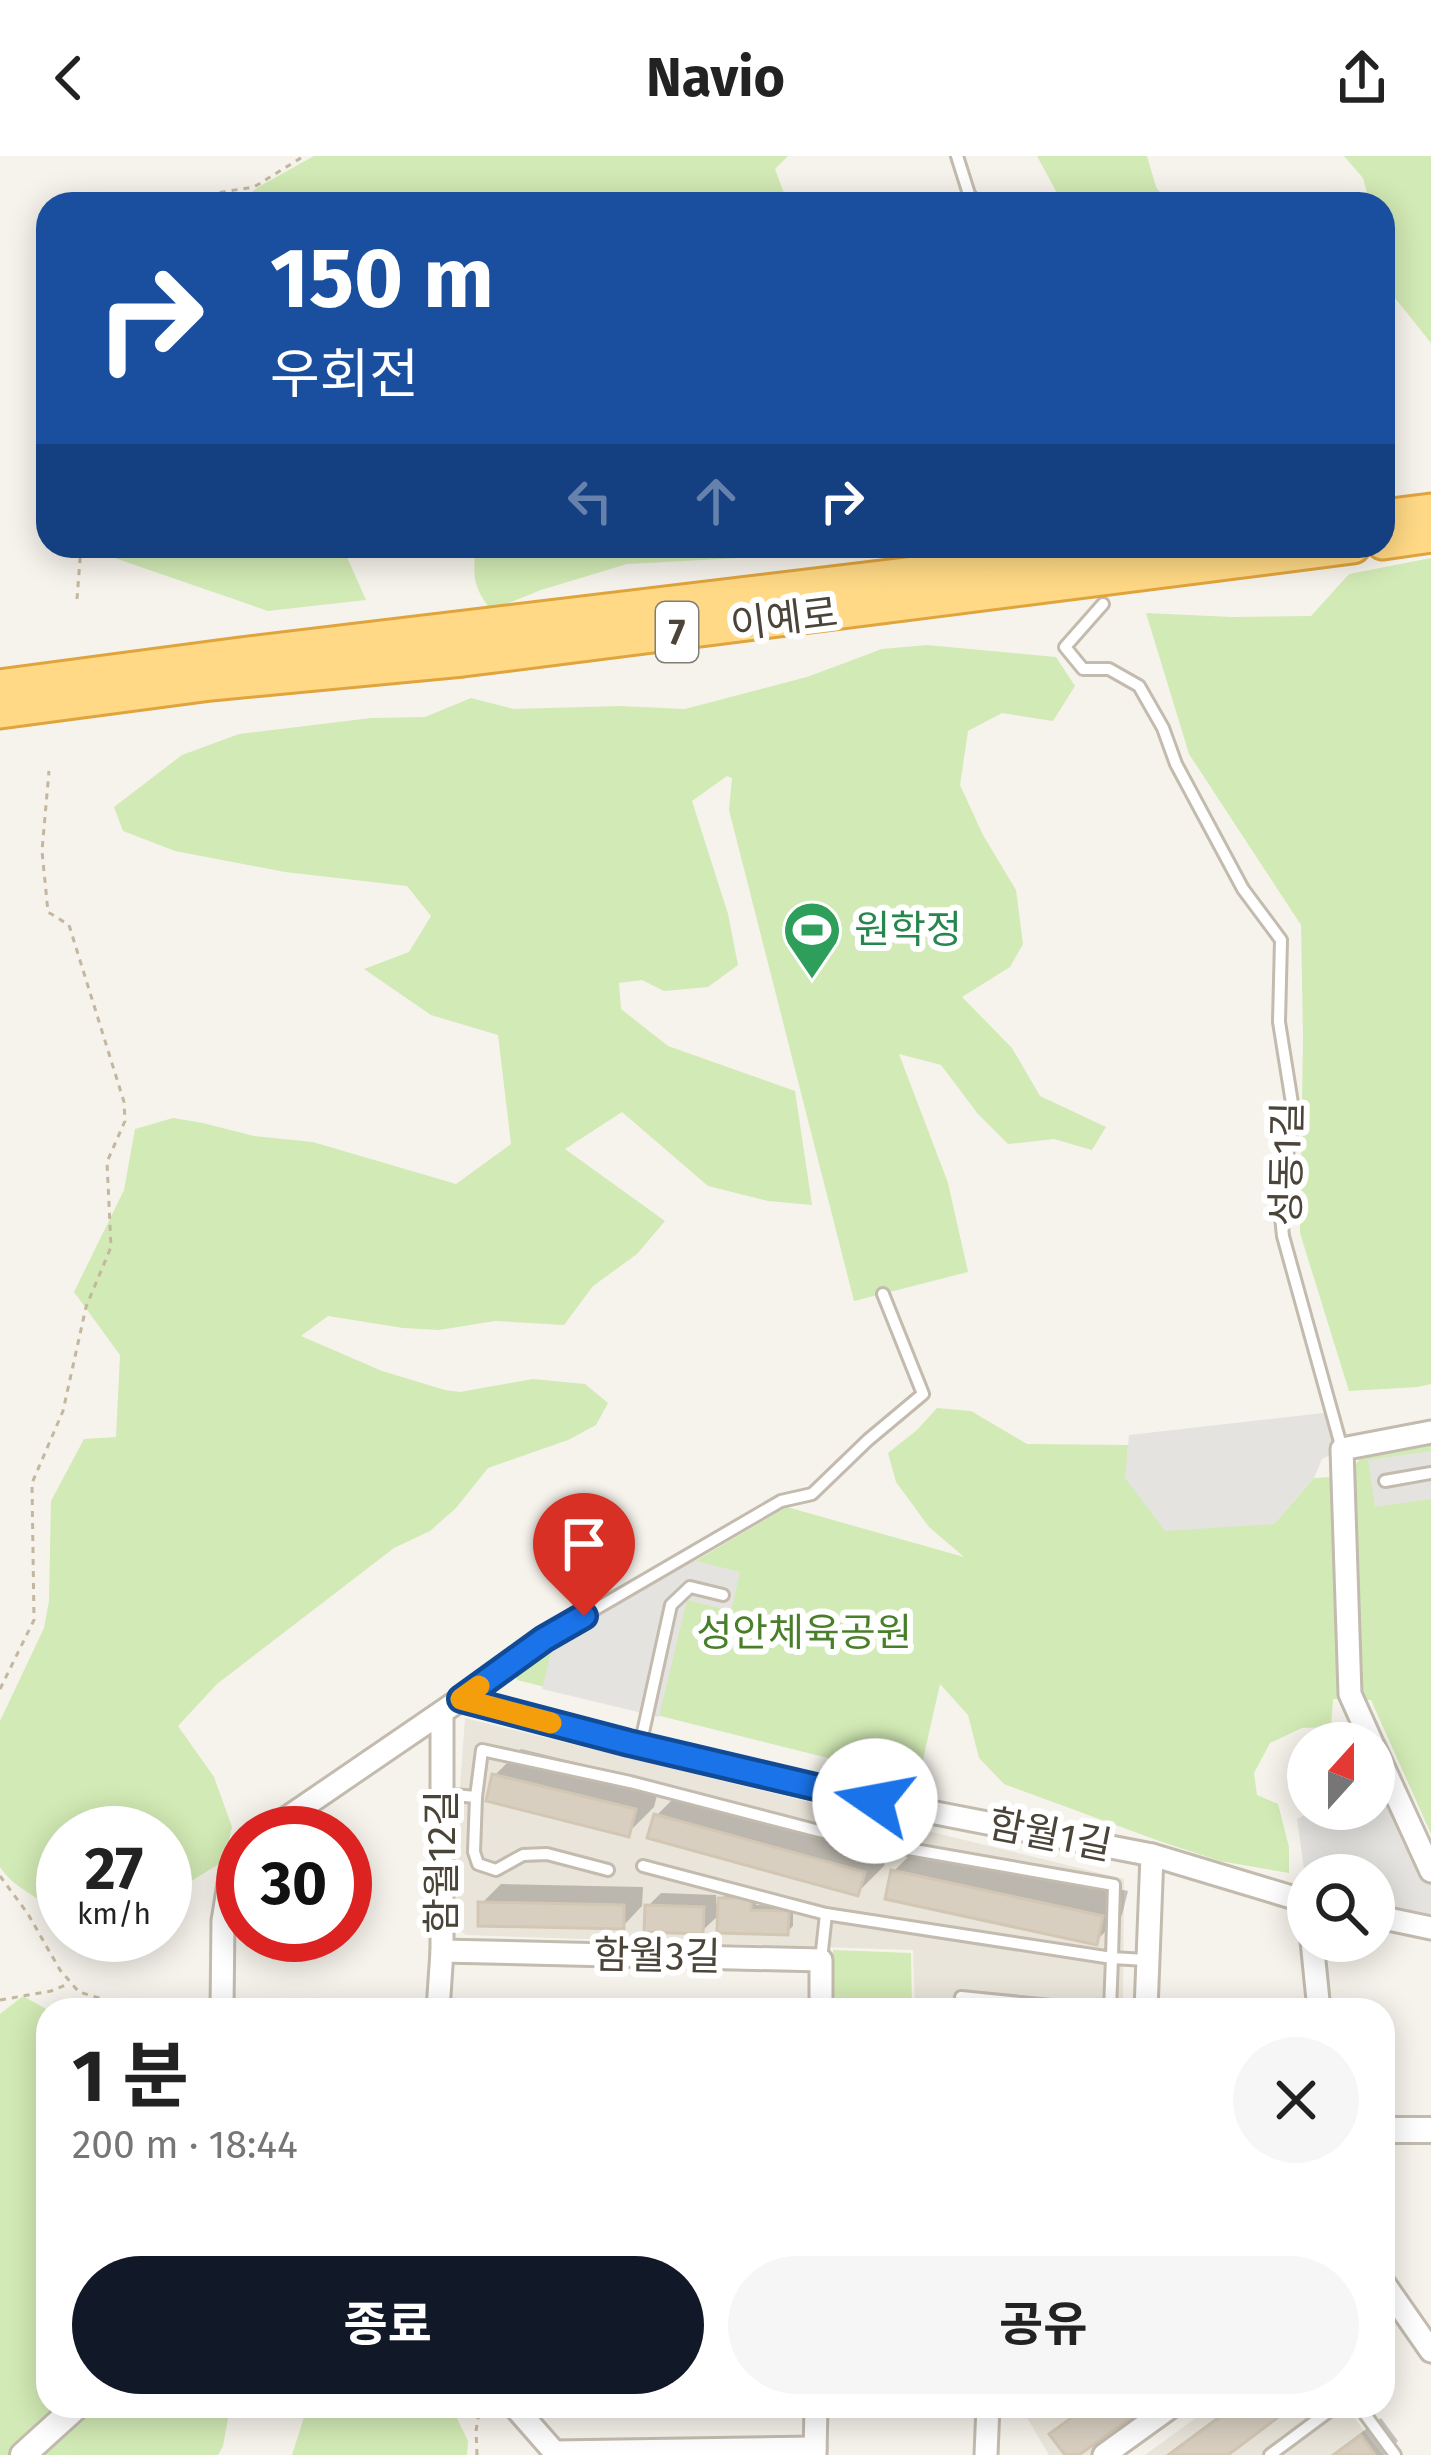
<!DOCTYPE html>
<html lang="ko">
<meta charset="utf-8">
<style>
body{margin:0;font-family:"Fira Sans","Noto Sans KR",sans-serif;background:#f6f6f6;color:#222;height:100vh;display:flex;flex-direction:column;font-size:45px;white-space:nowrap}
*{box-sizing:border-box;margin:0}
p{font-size:39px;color:#767676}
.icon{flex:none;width:66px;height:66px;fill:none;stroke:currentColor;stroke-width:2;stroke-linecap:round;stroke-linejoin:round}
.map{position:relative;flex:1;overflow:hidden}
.sheet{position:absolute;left:36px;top:1842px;width:1359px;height:420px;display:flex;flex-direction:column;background:#fff;border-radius:36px;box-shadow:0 6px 30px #0003}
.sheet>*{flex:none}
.guide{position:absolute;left:36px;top:36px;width:1359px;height:366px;border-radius:36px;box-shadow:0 6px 30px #0003;background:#1a4fa0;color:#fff;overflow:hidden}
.needle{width:78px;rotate:21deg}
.tools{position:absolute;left:1287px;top:1566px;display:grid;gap:24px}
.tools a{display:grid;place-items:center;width:108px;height:108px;border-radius:50%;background:#fff;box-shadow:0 6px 30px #0003;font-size:60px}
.speed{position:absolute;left:36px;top:1650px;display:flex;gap:24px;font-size:60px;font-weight:700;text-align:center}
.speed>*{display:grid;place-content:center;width:156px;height:156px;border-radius:50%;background:#fff;box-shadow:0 6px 30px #0003;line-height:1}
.speed small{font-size:30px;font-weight:400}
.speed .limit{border:18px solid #d22;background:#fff;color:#111}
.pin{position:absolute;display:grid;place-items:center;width:102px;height:102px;color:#fff;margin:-123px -51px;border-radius:50% 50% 50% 0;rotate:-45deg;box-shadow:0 0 12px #0007}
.pin .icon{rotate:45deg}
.me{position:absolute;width:132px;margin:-66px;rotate:282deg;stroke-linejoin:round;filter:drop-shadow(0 0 9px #0008)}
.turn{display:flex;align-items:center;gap:42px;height:252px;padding:0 36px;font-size:54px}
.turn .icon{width:156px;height:156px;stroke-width:2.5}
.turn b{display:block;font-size:84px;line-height:102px}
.lanes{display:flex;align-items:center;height:114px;padding:0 36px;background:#0003;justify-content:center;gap:60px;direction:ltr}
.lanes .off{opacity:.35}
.round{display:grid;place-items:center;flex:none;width:126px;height:126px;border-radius:63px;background:#f6f6f6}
.headline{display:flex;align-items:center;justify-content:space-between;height:204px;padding:0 36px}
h1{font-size:72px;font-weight:700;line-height:90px}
.cta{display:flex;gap:24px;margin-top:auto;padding:24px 36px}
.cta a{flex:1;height:138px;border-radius:72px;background:#111827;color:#fff;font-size:48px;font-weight:700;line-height:138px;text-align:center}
.cta a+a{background:#f6f6f6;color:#222}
header{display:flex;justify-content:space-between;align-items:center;height:156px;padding:0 36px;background:#fff;font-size:54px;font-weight:700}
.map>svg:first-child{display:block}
</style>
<header><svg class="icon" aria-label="back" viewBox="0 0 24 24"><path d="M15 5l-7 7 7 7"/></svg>Navio<svg class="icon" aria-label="share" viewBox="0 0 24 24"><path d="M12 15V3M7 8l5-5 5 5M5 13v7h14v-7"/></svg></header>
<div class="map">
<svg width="1431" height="2299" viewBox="0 0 1431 2299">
<rect width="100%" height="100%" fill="#f6f3ec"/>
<!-- residential -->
<g fill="#eae5da">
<polygon points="465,1562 1124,1723 1123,1854 915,1854 913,1794 466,1779 450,1768"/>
<polygon points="1020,2250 1157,2250 1089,2299 1049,2299"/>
<polygon points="1212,2250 1345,2250 1383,2299 1145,2299"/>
</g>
<!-- green -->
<g fill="#d2eab5">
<polygon points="314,0 788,0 775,13 788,48 235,48 260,30"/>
<polygon points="1037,0 1147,0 1156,31 1169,48 1063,48"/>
<polygon points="1344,0 1431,0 1431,187 1391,137 1383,94 1383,48 1370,48 1363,22"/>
<polygon points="103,390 342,390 366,444 268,455 103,398"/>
<path d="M476,390H889L845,401L797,399L627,408L541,434L491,454C472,430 473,419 476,390Z"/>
<polygon points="1431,402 1431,1228 1418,1231 1349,1235 1300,1077 1303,881 1301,769 1189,598 1146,457 1232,461 1311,460 1349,418"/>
<path d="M927,489L1056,501L1075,530L1053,565L1002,557L968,575L960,629L983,679L1016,734L1023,788L1010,811L962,841L1012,892L1040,940L1106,971L1092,994L1054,983L1008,988L978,958L941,909L899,898L948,1027L968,1116L854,1145L729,654L732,622L727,620L692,645L728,758L738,809L708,831L664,835L642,824L619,827L621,853L668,890L795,935L812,1049L768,1045L708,1030L622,956L565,993L665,1065L637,1098L593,1130L564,1169L495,1165L439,1174L403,1172L328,1160L301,1180L382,1215L445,1234L460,1236L533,1223L585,1228L608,1247L596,1269L568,1284L488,1312L456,1352L430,1375L394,1392L217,1528L178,1570L214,1621L232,1671L224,1705L165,1741V1677H63V1763C45,1742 15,1735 0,1711V1565L44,1472L49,1445L51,1345L84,1283L116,1281L120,1199L74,1136L124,1034L135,973L173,962L203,967L254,980L313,986L456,1028L511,988L498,879L431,859L364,813L409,796L431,760L407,730L285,716L175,695L123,675L114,651L182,599L239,578L371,562L425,561L471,542L514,553L620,550L685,553L807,521L882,493Z"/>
<path d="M937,1252L971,1255L1027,1288L1128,1289L1126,1322L1274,1368L1314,1322L1350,1320C1360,1286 1400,1289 1431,1283V1678L1371,1544L1333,1543L1331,1571L1302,1572L1270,1587L1254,1617L1257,1639L1278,1648L1289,1691V1717L1220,1705L1162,1686L1004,1628L979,1602L968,1559L940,1528L920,1617L828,1602L517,1524L513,1512L787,1351L964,1401L929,1371L896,1326L888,1297L917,1274Z"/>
<polygon points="833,1794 911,1797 912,1854 832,1854"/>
<polygon points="23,1840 48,1854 48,2250 224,2250 229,2257 223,2290 218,2299 0,2299 0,1858"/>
<polygon points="313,2250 451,2250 468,2285 467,2299 292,2299 307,2252"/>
</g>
<!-- parking -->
<g fill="#e5e3e0">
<polygon points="1332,1256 1342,1293 1322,1303 1314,1322 1274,1368 1165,1375 1125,1322 1129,1279"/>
<polygon points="1431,1295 1431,1343 1375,1351 1368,1304"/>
<polygon points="692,1404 740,1416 731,1455 687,1444 659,1561 542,1533 553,1488"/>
<polygon points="1386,1617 1431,1715 1431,1772 1374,1760 1374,1719 1308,1719 1308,1742 1297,1663 1316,1653 1374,1653 1374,1623"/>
</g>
<!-- shadow -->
<g fill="#0003">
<polygon points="521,1593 660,1627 654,1651 628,1677 495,1619"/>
<polygon points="683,1633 889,1690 884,1710 857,1737 657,1659"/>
<polygon points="297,1665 324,1665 324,1677 285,1677"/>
<polygon points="920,1689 1128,1735 1122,1759 1096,1785 893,1716"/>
<polygon points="501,1728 643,1731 642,1750 623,1770 481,1748"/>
<polygon points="661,1737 716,1739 716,1748 727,1737 756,1737 756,1749 793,1750 793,1770 787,1776 721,1757 702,1775 648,1750"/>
<polygon points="1232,2250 1288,2250 1223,2299 1166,2299"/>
<polygon points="1381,2262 1398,2285 1384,2299 1331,2299"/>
</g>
<!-- building -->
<g fill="#d8cfc1" stroke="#d3c7b4" stroke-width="3">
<polygon points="492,1618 636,1653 629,1681 486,1645"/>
<polygon points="654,1658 865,1716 858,1740 647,1682"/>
<polygon points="891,1714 1103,1760 1097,1789 885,1743"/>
<polygon points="718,1742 751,1742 751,1754 789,1755 788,1779 717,1777"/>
<polygon points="478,1746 624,1749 624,1773 478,1770"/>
<polygon points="645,1749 704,1751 703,1778 644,1776"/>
<polygon points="1088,2250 1147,2250 1079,2299 1065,2299 1049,2278"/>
<polygon points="1235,2250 1293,2250 1228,2299 1169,2299"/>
<polygon points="1361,2279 1375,2299 1334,2299"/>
</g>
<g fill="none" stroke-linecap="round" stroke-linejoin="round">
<defs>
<g id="service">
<polyline points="957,0 969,38 977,48"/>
<polyline points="1103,448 1065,491 1083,513 1109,513 1139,530 1163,572 1176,608 1243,733 1281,784 1279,866 1292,947 1292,972 1279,1042 1283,1080 1342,1293"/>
<polyline points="1385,1325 1431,1317"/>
<polyline points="464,1541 544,1483 781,1345 812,1338 868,1284 923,1238 883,1138"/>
<polyline points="640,1590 671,1449 690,1431 723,1439"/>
<polyline points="442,1638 476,1641 482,1594 630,1626 846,1682 1114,1729 1112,1802 1146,1804"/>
<polyline points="476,1641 474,1696 478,1708 496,1714 523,1699 547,1698 608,1714"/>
<polyline points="643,1710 826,1758 1112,1802 1110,1854"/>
<polyline points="821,1804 826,1758"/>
<polyline points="961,1841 1092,1854"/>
<polyline points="1047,2250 1048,2250"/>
<polyline points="1359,2250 1395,2299"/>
<polyline points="1270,2299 1336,2250"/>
</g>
<g id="minor">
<polyline points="1372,1587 1350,1538 1342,1293 1431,1276"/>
<polyline points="1374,1591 1431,1715"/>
<polyline points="265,1677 461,1543 629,1587 838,1638 1152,1699 1308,1746"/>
<polyline points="1374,1760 1431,1772"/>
<polyline points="1312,1785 1319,1854"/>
<polyline points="442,1795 821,1804 821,1854"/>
<polyline points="222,1854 223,1765 229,1728 243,1706"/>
<polyline points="438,1854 442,1795 442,1558"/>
<polyline points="1146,1854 1152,1699"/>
<polyline points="1383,2126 1431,2195"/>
<polyline points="514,2250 557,2299"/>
<polyline points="555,2296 815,2292"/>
<polyline points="815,2299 816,2250"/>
<polyline points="986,2299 988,2250"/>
<polyline points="1104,2299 1172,2250"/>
</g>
<g id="tertiary">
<polyline points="1383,1974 1431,1974"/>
<polyline points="23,2299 77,2250"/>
</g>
<g id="trunk">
<polyline points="1383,361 1431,355"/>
<polyline points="1383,386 1431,379"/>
<polyline points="0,531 240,499 1149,390"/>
<polyline points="0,555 211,527 463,503 1353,390"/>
</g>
</defs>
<!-- service casing -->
<use href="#service" stroke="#c2bbae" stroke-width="16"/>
<!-- minor casing -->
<use href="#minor" stroke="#c2bbae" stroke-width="27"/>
<!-- tertiary casing -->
<use href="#tertiary" stroke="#c2bbae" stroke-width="30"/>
<!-- trunk casing -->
<use href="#trunk" stroke="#e0a43c" stroke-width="39"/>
<!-- path -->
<g stroke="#c4b79f" stroke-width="3" stroke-dasharray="6 6" stroke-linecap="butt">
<polyline points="199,48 216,37 254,31 304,0"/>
<polyline points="77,443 81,390"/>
<polyline points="0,1533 34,1464 32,1327 63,1255 86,1151 111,1091 107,1006 125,965 124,946 69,769 48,756 42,695 49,615"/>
<polyline points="0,1720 28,1758 60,1814 79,1836 133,1852 177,1854"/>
<polyline points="0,1844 51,1835 68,1828"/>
<polyline points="477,2299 476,2275 480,2250"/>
</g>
<!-- service -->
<use href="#service" stroke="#fff" stroke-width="10"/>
<!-- minor -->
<use href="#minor" stroke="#fff" stroke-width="21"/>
<!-- tertiary -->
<use href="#tertiary" stroke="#fff" stroke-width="24"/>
<!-- trunk -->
<use href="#trunk" stroke="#ffd985" stroke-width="33"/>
</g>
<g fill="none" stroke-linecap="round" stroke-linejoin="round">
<defs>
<polyline id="route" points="584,1460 544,1483 461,1543 629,1587 875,1645"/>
</defs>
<!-- route casing -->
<use href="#route" stroke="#114b97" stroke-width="30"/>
<!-- route -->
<use href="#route" stroke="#1a73e8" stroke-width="21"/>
<!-- slow -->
<polyline stroke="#f59e0b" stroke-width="21" points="479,1530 461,1543 551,1567"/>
</g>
<!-- icons -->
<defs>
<symbol id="stadium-pin" viewBox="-11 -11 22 30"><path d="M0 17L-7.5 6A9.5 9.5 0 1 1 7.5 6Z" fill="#2e9e5b" stroke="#fff"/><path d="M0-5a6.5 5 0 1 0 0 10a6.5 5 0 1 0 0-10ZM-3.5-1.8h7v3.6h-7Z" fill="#fff"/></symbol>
</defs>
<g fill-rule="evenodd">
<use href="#stadium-pin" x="779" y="741" width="66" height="90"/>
</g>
<g text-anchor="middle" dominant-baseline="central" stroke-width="12" stroke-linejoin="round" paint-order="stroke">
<!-- shield labels -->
<rect fill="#fff" stroke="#817c74" stroke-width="3" x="656" y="446" width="42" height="60" rx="9"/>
<g font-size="36" font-weight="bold" fill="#4b4439">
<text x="677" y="476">7</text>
</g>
<!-- street labels -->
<g font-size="39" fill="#4b4439" stroke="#fff">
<text transform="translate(784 463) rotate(-7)">이예로</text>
<text transform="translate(1287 1008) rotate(-89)">성동1길</text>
<text transform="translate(1050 1679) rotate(11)">함월1길</text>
<text transform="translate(442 1706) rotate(-90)">함월12길</text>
<text transform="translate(657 1800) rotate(1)">함월3길</text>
</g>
<!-- leisure labels -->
<g font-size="39" fill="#27864d" stroke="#fff" text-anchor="start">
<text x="854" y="774">원학정</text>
</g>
<!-- park labels -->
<g font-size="39" fill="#4a7f2a" stroke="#fff">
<text x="804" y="1477">성안체육공원</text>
</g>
</g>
</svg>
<div class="tools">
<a><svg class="needle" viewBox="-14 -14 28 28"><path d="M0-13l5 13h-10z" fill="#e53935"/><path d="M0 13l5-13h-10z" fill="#767676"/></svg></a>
<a><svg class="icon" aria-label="search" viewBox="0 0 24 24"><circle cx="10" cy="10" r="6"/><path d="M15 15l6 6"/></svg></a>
</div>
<div class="speed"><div>27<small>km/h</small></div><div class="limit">30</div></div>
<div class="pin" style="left:584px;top:1460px;background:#d93025"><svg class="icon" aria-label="arrive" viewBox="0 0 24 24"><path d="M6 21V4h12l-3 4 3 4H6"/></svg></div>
<svg class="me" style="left:875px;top:1645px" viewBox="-20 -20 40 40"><circle r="19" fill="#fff"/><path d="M0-13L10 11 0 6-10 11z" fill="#1a73e8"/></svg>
<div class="guide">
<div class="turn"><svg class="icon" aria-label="right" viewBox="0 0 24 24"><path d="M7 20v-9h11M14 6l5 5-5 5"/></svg><div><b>150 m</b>우회전</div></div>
<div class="lanes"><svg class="icon off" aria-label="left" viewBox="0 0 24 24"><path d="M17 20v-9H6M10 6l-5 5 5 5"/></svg><svg class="icon off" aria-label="ahead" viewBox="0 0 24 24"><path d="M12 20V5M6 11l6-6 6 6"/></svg><svg class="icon" aria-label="right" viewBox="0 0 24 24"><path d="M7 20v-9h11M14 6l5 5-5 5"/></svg></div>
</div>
<section class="sheet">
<div class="headline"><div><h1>1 분</h1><p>200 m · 18:44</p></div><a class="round"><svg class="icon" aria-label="close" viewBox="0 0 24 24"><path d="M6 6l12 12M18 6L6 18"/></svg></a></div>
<div class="cta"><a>종료</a><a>공유</a></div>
</section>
</div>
